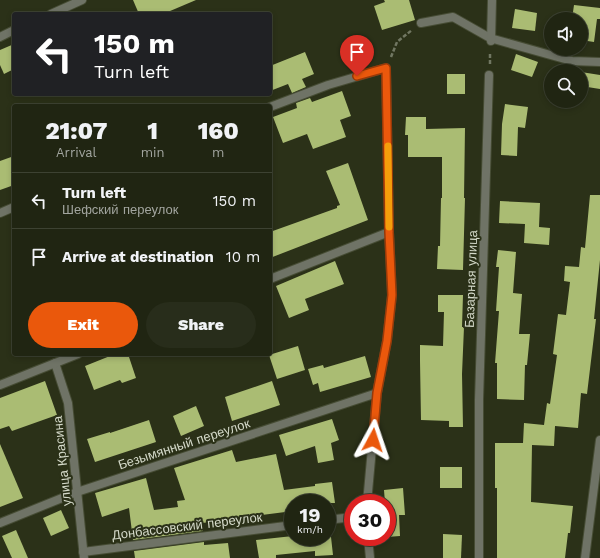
<!DOCTYPE html>
<meta charset="utf-8">
<style>
body{margin:0;font-family:"Work Sans",sans-serif;background:#282d1b;color:#f1f3f6;height:100vh;display:flex;flex-direction:column;font-size:15px;white-space:nowrap}
*{box-sizing:border-box;margin:0}
p{font-size:13px;color:#a2a59f}
.icon{flex:none;width:22px;height:22px;fill:none;stroke:currentColor;stroke-width:2;stroke-linecap:round;stroke-linejoin:round}
.map{position:relative;flex:1;overflow:hidden}
.sheet{position:absolute;left:12px;top:104px;width:260px;height:252px;display:flex;flex-direction:column;background:#202512;border-radius:4px;box-shadow:0 2px 6px #0003,0 0 0 1px #3d4232}
.sheet>*{flex:none}
.banner{position:absolute;left:12px;top:12px;width:260px;height:84px;border-radius:4px;box-shadow:0 2px 6px #0003,0 0 0 1px #3d4232;background:#202124;color:#fff;overflow:hidden}
.tools{position:absolute;left:544px;top:12px;display:grid;gap:8px}
.tools a{display:grid;place-items:center;width:44px;height:44px;border-radius:50%;background:#202512;box-shadow:0 2px 6px #0003,0 0 0 1px #3d4232;font-size:20px}
.speed{position:absolute;left:284px;top:494px;display:flex;gap:8px;font-size:20px;font-weight:700;text-align:center}
.speed>*{display:grid;place-content:center;width:52px;height:52px;border-radius:50%;background:#202512;box-shadow:0 2px 6px #0003,0 0 0 1px #3d4232;line-height:1}
.speed small{font-size:10px;font-weight:400}
.speed .limit{border:6px solid #d22;background:#fff;color:#111}
.pin{position:absolute;display:grid;place-items:center;width:34px;height:34px;color:#fff;margin:-41px -17px;border-radius:50% 50% 50% 0;rotate:-45deg;box-shadow:0 0 4px #0007}
.pin .icon{rotate:45deg}
.me{position:absolute;width:44px;margin:-22px;rotate:5deg;stroke-linejoin:round;filter:drop-shadow(0 0 3px #0008)}
.turn{display:flex;align-items:center;gap:14px;height:84px;padding:0 16px;font-size:18px}
.turn .icon{width:52px;height:52px;stroke-width:2.5}
.turn b{display:block;font-size:28px;line-height:34px}
.eta{display:flex;justify-content:space-evenly;align-items:center;height:68px;text-align:center}
.eta b{font-size:24px;font-weight:800;line-height:28px}
.button{display:flex;gap:8px;margin-top:auto;padding:8px 16px}
.button a{flex:1;height:46px;border-radius:24px;background:#ea580c;color:#fff;font-size:16px;font-weight:800;line-height:46px;text-align:center}
.button a+a{background:#282d1b;color:#f1f3f6}
ul{padding:0;list-style:none}
li{display:flex;align-items:center;gap:12px;height:56px;padding:0 16px;border-top:1px solid #3d4232}
li div{flex:1}
li b{display:block;font-size:15px}
li em{font-style:normal}
.map>svg:first-child{display:block}
</style>
<div class="map">
<svg width="600" height="558" viewBox="0 0 600 558">
<rect width="100%" height="100%" fill="#2b3118"/>
<!-- building -->
<g fill="#aabc73">
<polygon points="133,0 196,0 163,14 139,14"/>
<polygon points="384,0 409,0 415,20 382,30 374,6 385,2"/>
<polygon points="574,5 600,8 600,19 597,19 594,42 581,40 581,19 572,19"/>
<polygon points="515,9 537,13 535,31 512,28"/>
<polygon points="14,44 14,69 4,74 0,65 0,50"/>
<polygon points="305,52 314,74 302,79 306,87 292,93 288,84 270,91 270,66"/>
<polygon points="516,54 538,62 532,77 511,70"/>
<polygon points="581,72 600,75 600,89 581,86"/>
<rect x="447" y="74" width="18" height="20"/>
<polygon points="342,91 351,116 340,120 346,137 313,149 307,134 283,143 273,117 297,108 296,103 310,98 312,102"/>
<polygon points="505,104 528,107 525,128 518,127 517,156 501,155 502,124"/>
<polygon points="406,117 426,117 426,129 465,128 464,198 465,198 463,270 437,269 438,246 440,246 441,198 442,198 442,157 408,157 408,135 405,135"/>
<polygon points="14,156 14,185 0,190 0,161"/>
<polygon points="348,163 368,220 270,258 270,232 337,208 337,206 340,205 326,171"/>
<polygon points="590,195 600,195 600,260 594,319 596,319 587,394 581,393 578,428 555,426 554,446 532,445 531,502 573,506 570,533 568,533 565,558 497,558 497,488 495,488 495,443 523,443 524,423 544,425 547,403 550,404 557,355 553,354 558,314 566,315 570,282 564,281 565,266 579,267 581,247 585,248"/>
<polygon points="500,201 540,203 539,227 550,228 549,245 524,243 525,224 499,223"/>
<polygon points="498,250 516,252 513,293 522,294 519,334 530,334 527,365 525,365 524,400 497,399 497,363 495,363 499,311 496,311 499,267 496,267"/>
<polygon points="335,261 344,284 305,299 309,310 289,318 276,286"/>
<polygon points="438,295 463,295 462,327 464,327 462,374 463,427 449,427 449,421 421,420 420,361 420,345 443,346 444,312 438,312"/>
<polygon points="298,346 305,370 277,379 269,355"/>
<polygon points="115,354 128,354 136,378 122,383 120,380 94,390 85,366"/>
<polygon points="365,356 371,377 320,392 318,383 313,385 308,369 323,365 324,368"/>
<polygon points="45,381 57,415 12,431 9,426 0,429 0,398"/>
<polygon points="272,381 280,405 232,421 225,397"/>
<polygon points="196,406 204,426 181,436 173,416"/>
<polygon points="332,419 339,440 331,443 334,460 318,463 315,446 286,456 279,435"/>
<polygon points="149,420 156,442 95,462 87,439 110,432 110,433"/>
<polygon points="0,444 23,498 0,507"/>
<polygon points="232,450 236,462 276,454 284,490 315,486 315,484 332,482 335,503 293,503 293,511 253,516 253,515 225,519 225,520 202,523 203,531 133,540 129,508 102,517 95,493 146,478 154,510 178,507 177,501 185,500 174,468"/>
<rect x="440" y="467" width="22" height="21"/>
<polygon points="403,488 405,515 399,515 400,536 387,537 387,503 385,503 384,490"/>
<polygon points="61,510 69,528 51,536 43,518"/>
<polygon points="16,530 28,558 12,558 2,536"/>
<polygon points="443,534 462,535 461,558 443,558"/>
<polygon points="293,536 293,537 331,537 333,555 315,556 315,551 276,555 276,558 259,558 256,540"/>
<polygon points="204,542 204,545 228,543 230,558 135,558 134,551"/>
</g>
<g fill="none" stroke-linecap="round" stroke-linejoin="round">
<defs>
<g id="minor">
<polyline points="51,14 82,0"/>
<polyline points="421,23 453,17 490,38 572,61 600,62"/>
<polyline points="0,37 14,30"/>
<polyline points="491,41 492,0"/>
<polyline points="270,107 328,85 386,68 389,232 392,295 387,341 377,393 367,503"/>
<polyline points="0,213 14,207"/>
<polyline points="270,279 389,232"/>
<polyline points="55,363 68,403 84,558"/>
<polyline points="0,385 78,354"/>
<polyline points="327,520 353,517"/>
<polyline points="0,523 77,492 377,393"/>
<polyline points="368,537 370,558"/>
<polyline points="83,552 293,525"/>
<polyline points="479,558 479,400 489,75"/>
<polyline points="585,558 600,440"/>
</g>
</defs>
<!-- minor casing -->
<use href="#minor" stroke="#464c34" stroke-width="10"/>
<!-- path -->
<g stroke="#717762" stroke-width="2.5" stroke-dasharray="4 2" stroke-linecap="butt">
<polyline points="391,57 397,42 412,30"/>
<polyline points="490,64 490,53"/>
</g>
<!-- minor -->
<use href="#minor" stroke="#6f7366" stroke-width="8"/>
</g>
<g fill="none" stroke-linecap="round" stroke-linejoin="round">
<defs>
<polyline id="route" points="357,76 386,68 389,232 392,295 387,341 377,393 373,440"/>
</defs>
<!-- route casing -->
<use href="#route" stroke="#983908" stroke-width="10"/>
<!-- route -->
<use href="#route" stroke="#ea580c" stroke-width="7"/>
<!-- slow -->
<polyline stroke="#f59e0b" stroke-width="7" points="388,146 389,227"/>
</g>
<g text-anchor="middle" dominant-baseline="central" stroke-width="4" stroke-linejoin="round" paint-order="stroke">
<!-- street labels -->
<g font-size="13" fill="#d4d9c9" stroke="#2b3118">
<text transform="translate(471 279) rotate(-88)">Базарная улица</text>
<text transform="translate(184 444) rotate(-18)">Безымянный переулок</text>
<text transform="translate(62 461) rotate(-96)">улица Красина</text>
<text transform="translate(187 526) rotate(-7)">Донбассовский переулок</text>
</g>
</g>
</svg>
<div class="tools">
<a><svg class="icon" aria-label="sound" viewBox="0 0 24 24"><path d="M4 9h4l5-4v14l-5-4H4zM17 9q2 3 0 6"/></svg></a>
<a><svg class="icon" aria-label="search" viewBox="0 0 24 24"><circle cx="10" cy="10" r="6"/><path d="M15 15l6 6"/></svg></a>
</div>
<div class="speed"><div>19<small>km/h</small></div><div class="limit">30</div></div>
<div class="pin" style="left:357px;top:76px;background:#d93025"><svg class="icon" aria-label="arrive" viewBox="0 0 24 24"><path d="M6 21V4h12l-3 4 3 4H6"/></svg></div>
<svg class="me" style="left:373px;top:440px" viewBox="-20 -20 40 40"><path d="M0-17L14 15 0 8-14 15z" fill="#ea580c" stroke="#fff" stroke-width="4"/></svg>
<div class="banner">
<div class="turn"><svg class="icon" aria-label="left" viewBox="0 0 24 24"><path d="M17 20v-9H6M10 6l-5 5 5 5"/></svg><div><b>150 m</b>Turn left</div></div>
</div>
<section class="sheet">
<div class="eta">
<div><b>21:07</b><p>Arrival</p></div>
<div><b>1</b><p>min</p></div>
<div><b>160</b><p>m</p></div>
</div>
<ul>
<li><svg class="icon" aria-label="left" viewBox="0 0 24 24"><path d="M17 20v-9H6M10 6l-5 5 5 5"/></svg><div><b>Turn left</b><p>Шефский переулок</p></div><em>150 m</em></li>
<li><svg class="icon" aria-label="arrive" viewBox="0 0 24 24"><path d="M6 21V4h12l-3 4 3 4H6"/></svg><div><b>Arrive at destination</b></div><em>10 m</em></li>
</ul>
<div class="button"><a>Exit</a><a>Share</a></div>
</section>
</div>
